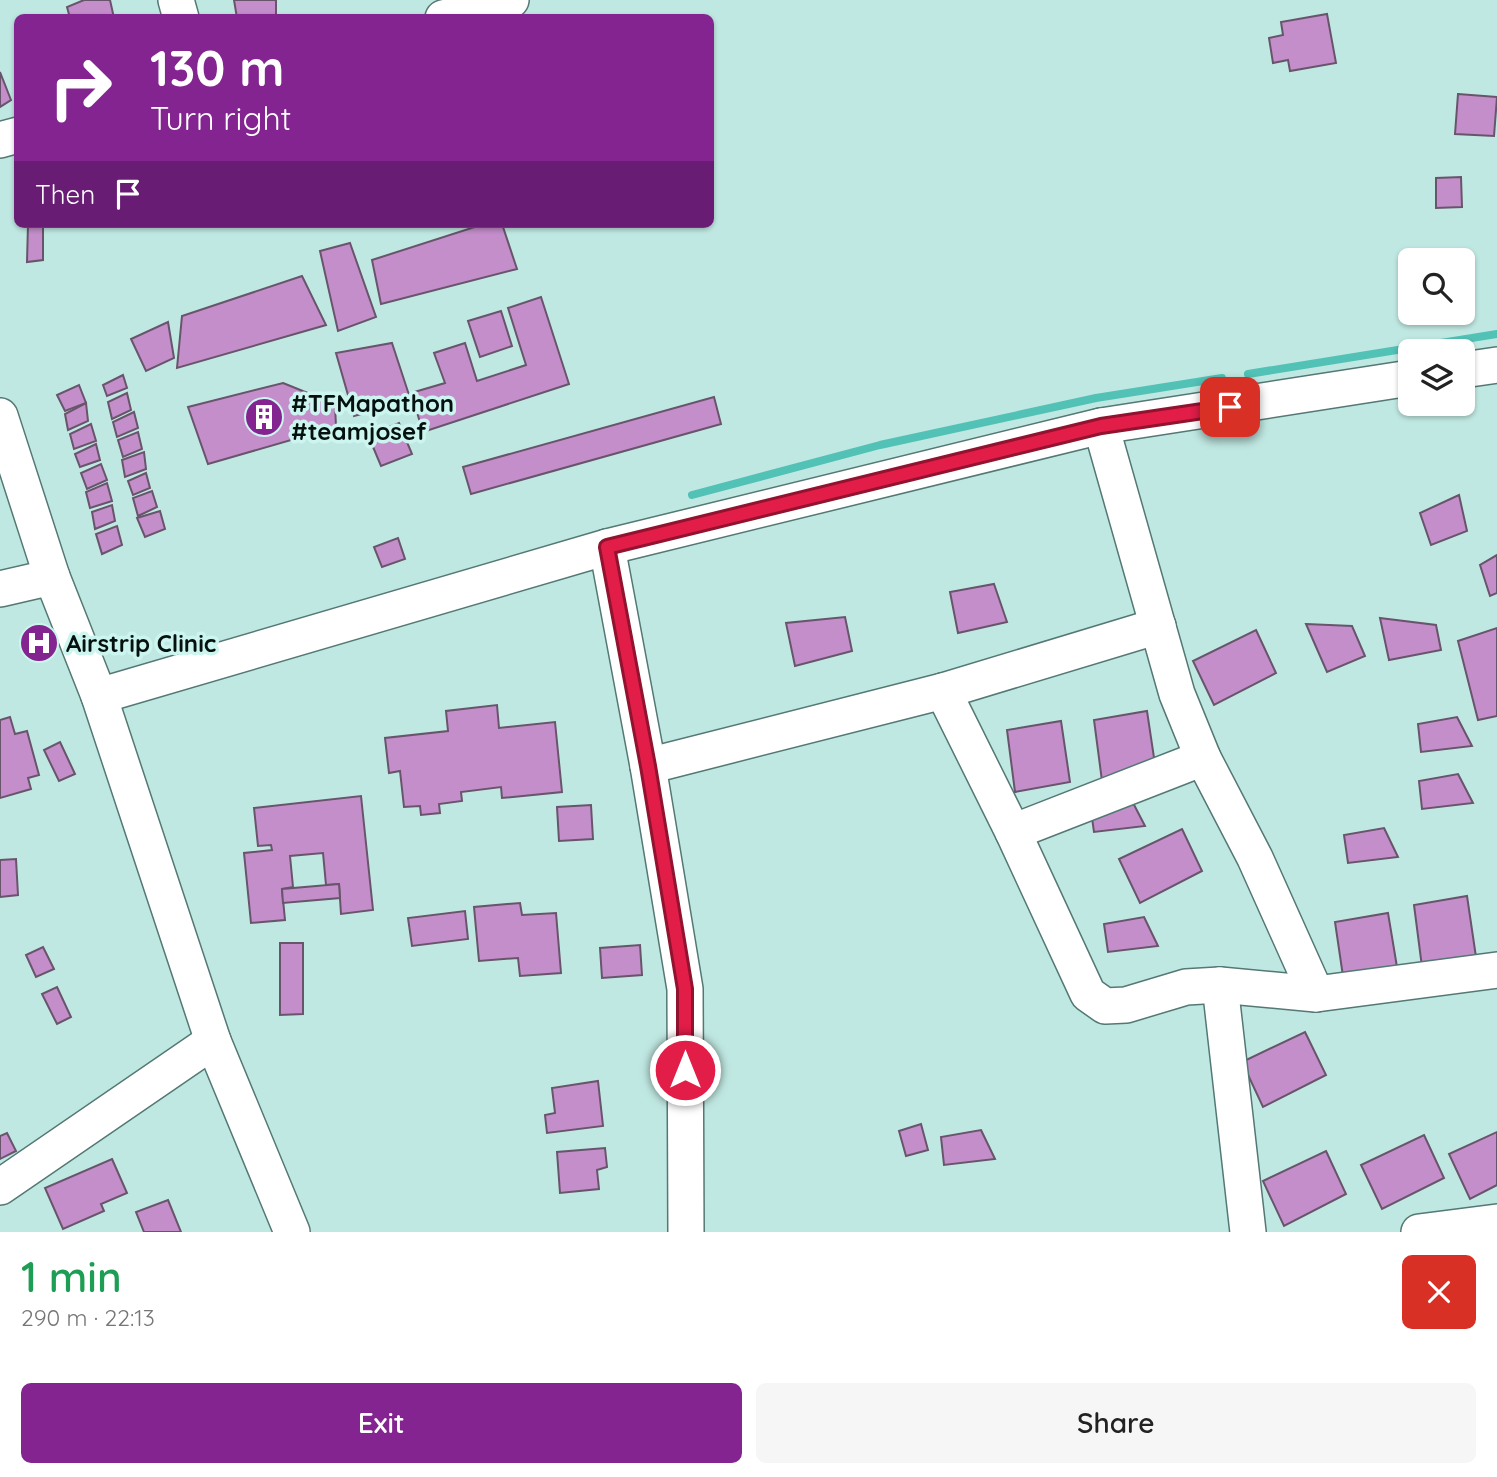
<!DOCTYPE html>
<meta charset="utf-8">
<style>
body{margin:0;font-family:Quicksand,sans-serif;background:#f6f6f6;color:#222;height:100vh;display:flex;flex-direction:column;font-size:26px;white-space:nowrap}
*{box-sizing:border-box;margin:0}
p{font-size:23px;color:#767676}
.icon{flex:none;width:38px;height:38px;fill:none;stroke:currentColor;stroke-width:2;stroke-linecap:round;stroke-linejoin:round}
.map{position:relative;height:1232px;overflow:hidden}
.details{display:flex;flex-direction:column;background:#fff;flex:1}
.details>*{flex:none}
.top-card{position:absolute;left:14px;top:14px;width:700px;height:214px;border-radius:10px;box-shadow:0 2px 5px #0004;background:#832490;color:#fff;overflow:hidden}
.tools{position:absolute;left:1398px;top:248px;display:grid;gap:14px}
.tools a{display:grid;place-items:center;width:77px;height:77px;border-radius:10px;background:#fff;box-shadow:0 2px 5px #0004;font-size:35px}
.pin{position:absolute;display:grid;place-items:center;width:60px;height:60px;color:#fff;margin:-30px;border-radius:14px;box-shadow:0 4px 10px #0006}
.me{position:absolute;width:77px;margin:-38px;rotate:0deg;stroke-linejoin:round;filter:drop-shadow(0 0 5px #0008)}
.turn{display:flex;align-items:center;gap:24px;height:147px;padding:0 21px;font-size:32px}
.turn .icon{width:91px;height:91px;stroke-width:2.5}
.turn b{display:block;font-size:49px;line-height:60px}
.then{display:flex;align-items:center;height:66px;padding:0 21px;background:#0003;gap:14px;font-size:26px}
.round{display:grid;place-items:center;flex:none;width:74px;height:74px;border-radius:10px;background:#f6f6f6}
.overview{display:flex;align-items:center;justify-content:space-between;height:119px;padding:0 21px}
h1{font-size:42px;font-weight:600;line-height:52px;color:#1e9e55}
.action{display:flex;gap:14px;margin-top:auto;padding:14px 21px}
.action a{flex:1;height:80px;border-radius:10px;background:#832490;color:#fff;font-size:28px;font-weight:600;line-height:80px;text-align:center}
.action a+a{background:#f6f6f6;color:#222}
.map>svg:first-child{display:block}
</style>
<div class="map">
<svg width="1497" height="1232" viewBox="0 0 1497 1232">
<rect width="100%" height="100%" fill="#c0e8e2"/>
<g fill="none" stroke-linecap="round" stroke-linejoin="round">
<!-- stream -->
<g stroke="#52c1b6" stroke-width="8">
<polyline points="1248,374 1497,334"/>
<polyline points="692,495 880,445 1096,398 1222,378"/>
</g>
</g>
<!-- building -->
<g fill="#c38eca" stroke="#68556b" stroke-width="2">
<polygon points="84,0 110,0 114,18 70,18 67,7"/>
<polygon points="234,0 276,0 276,18 237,18"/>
<polygon points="1327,14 1336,63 1290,71 1288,60 1273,63 1269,38 1283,35 1281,22"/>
<polygon points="0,72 11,100 0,107"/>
<polygon points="1458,94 1497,97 1494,136 1455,134"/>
<polygon points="1461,177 1462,207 1436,208 1436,178"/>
<polygon points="28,224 43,224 43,260 27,262"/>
<polygon points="484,224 502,224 517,269 381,304 372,260"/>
<polygon points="350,243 376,317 338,331 320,251"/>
<polygon points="302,276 326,325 177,368 182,316"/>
<polygon points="541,297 569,384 423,432 411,393 445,383 434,353 465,343 477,381 526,365 508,308"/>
<polygon points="501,311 512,346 480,357 468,321"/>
<polygon points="168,322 174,358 146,371 131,339"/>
<polygon points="392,343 411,401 354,416 336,353"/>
<polygon points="123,375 127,388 107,396 103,385"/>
<polygon points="283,383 335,404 336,427 208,464 188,407"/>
<polygon points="79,385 86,403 65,411 57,395"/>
<polygon points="127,393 131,410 112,419 108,402"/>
<polygon points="714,397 721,424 471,494 463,467"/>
<polygon points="86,403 88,421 68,430 65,414"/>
<polygon points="134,412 138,428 117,437 113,422"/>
<polygon points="399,423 412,454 381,466 368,435"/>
<polygon points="91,424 96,441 74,449 70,434"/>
<polygon points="138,432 142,449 123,457 118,440"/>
<polygon points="96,444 100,460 80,467 75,454"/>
<polygon points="144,452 146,469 125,477 122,460"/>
<polygon points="101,464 107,480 87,489 81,473"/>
<polygon points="146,473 150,488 133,495 128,481"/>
<polygon points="107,483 112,501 90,508 86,492"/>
<polygon points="152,491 157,507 138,516 133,498"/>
<polygon points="1459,495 1467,531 1431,545 1420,513"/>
<polygon points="112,505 115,521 95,529 92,512"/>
<polygon points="160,511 165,529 145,537 137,518"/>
<polygon points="117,526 122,545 102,554 96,534"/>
<polygon points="398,538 405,559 382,567 374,547"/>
<polygon points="1497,555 1497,593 1490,596 1480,565"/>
<polygon points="994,584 1007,622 958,633 950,592"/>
<polygon points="845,617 852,651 795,666 786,623"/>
<polygon points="1380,618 1436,625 1441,650 1389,660"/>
<polygon points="1306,624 1352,626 1365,656 1327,672"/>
<polygon points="1497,628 1497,716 1478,720 1458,641"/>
<polygon points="1256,630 1276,673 1214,705 1193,661"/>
<polygon points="497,705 499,728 555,722 562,792 502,798 501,787 461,792 462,801 439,804 440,813 421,815 420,806 404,807 400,771 389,773 385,738 448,731 446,711"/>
<polygon points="1147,711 1156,771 1102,781 1094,720"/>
<polygon points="10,717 15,734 27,731 39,775 28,778 31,789 0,798 0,720"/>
<polygon points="1457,717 1472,746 1421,752 1418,724"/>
<polygon points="1061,721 1070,782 1015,792 1007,730"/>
<polygon points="60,742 75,774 59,781 44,750"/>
<polygon points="1458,774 1473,803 1422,809 1419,781"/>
<polygon points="361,796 373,910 341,914 339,884 326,885 323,853 290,856 293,887 282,889 285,920 251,923 244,853 272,850 271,845 258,846 254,808"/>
<polygon points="1130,797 1145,826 1094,832 1090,804"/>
<polygon points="591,805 593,839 559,841 557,807"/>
<polygon points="1384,828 1398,857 1348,863 1344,835"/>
<polygon points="1182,829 1202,871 1140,903 1119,859"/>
<polygon points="16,859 18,895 0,897 0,860"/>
<polygon points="339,884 340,898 283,903 282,889"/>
<polygon points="1467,896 1476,957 1422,967 1414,905"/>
<polygon points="520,903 522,915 556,913 561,973 520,976 518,958 479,961 474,907"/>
<polygon points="465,911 468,939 412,946 408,918"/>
<polygon points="1388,913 1398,973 1344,983 1335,922"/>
<polygon points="1144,917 1158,946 1108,952 1104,924"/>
<polygon points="280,943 303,943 303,1014 280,1015"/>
<polygon points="640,945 642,975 602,978 600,948"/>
<polygon points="43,947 54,969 36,977 26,955"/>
<polygon points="57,987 71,1017 57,1024 42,994"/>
<polygon points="1305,1032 1326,1075 1263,1107 1242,1062"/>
<polygon points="598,1081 603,1126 547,1133 545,1115 555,1113 552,1088"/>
<polygon points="921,1124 928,1150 906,1156 899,1131"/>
<polygon points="981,1130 995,1159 944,1165 941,1137"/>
<polygon points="1497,1132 1497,1185 1470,1199 1449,1154"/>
<polygon points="7,1133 16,1151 0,1159 0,1136"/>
<polygon points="1424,1135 1444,1178 1382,1209 1361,1165"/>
<polygon points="605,1148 607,1167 597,1170 599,1189 560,1193 557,1152"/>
<polygon points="1326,1151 1346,1194 1284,1226 1263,1181"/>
<polygon points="112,1159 127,1193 101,1204 104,1211 63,1229 45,1188"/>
<polygon points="168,1200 181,1232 144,1232 136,1212"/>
</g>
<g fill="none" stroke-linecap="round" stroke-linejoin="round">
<defs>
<g id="minor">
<polyline points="176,0 181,18"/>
<polyline points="443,18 511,0"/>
<polyline points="0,140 18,135"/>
<polyline points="1463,370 1497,365"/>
<polyline points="0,416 52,577 99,696 213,1041 292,1232"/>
<polyline points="1101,426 1177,694 1203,758 1255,858 1316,994"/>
<polyline points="607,547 648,766 685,989 686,1232"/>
<polyline points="0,589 52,577"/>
<polyline points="943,691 1013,832 1088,994 1105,1006 1126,1005 1186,987 1220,985 1316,994 1497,970"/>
<polyline points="99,696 607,547 1101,426 1410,378"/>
<polyline points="648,766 943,691 1158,626"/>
<polyline points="1013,832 1203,758"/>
<polyline points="1220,985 1248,1232"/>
<polyline points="0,1187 213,1041"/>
<polyline points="1419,1232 1497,1222"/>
</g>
</defs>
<!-- minor casing -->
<use href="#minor" stroke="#547874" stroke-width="38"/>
<!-- minor -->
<use href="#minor" stroke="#fff" stroke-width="35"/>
</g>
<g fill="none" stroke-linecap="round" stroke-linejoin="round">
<defs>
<polyline id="route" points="685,1070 685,989 648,766 607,547 1101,426 1230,407"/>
</defs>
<!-- route casing -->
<use href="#route" stroke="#92132f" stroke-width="18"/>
<!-- route -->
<use href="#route" stroke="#e11d48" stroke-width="12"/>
</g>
<!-- icons -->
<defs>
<symbol id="building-disc" viewBox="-11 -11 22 22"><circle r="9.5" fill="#832490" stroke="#cdf5f0"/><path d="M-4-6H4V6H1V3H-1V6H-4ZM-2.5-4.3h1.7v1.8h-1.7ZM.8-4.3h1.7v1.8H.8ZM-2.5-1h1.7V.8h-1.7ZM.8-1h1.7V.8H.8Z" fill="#fff"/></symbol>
<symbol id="hospital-disc" viewBox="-11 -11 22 22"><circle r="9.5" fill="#832490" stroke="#cdf5f0"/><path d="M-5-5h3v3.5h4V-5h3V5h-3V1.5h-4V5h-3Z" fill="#fff"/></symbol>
</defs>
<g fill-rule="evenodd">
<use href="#building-disc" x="242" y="395" width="44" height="44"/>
<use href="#hospital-disc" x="17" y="621" width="44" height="44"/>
</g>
<g text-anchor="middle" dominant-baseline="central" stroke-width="7" stroke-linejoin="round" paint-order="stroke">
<!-- poi labels -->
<g font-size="24" font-weight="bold" fill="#04110f" stroke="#cdf5f0" text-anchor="start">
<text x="291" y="403">#TFMapathon<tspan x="291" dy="28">#teamjosef</tspan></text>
<text x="66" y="643">Airstrip Clinic</text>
</g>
</g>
</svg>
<div class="tools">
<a><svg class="icon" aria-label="search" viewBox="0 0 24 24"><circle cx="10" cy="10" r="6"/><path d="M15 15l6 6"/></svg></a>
<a><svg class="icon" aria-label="layers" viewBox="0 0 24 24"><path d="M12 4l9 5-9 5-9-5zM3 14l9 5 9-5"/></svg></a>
</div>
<div class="pin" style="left:1230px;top:407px;background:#d93025"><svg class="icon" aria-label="arrive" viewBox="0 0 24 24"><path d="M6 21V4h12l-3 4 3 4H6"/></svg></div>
<svg class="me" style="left:685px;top:1070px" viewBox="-20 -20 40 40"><circle r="17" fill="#e11d48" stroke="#fff" stroke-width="3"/><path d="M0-11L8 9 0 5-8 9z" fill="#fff"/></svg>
<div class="top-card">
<div class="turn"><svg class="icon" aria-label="right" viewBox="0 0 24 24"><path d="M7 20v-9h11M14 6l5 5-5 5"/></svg><div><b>130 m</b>Turn right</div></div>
<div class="then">Then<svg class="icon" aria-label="arrive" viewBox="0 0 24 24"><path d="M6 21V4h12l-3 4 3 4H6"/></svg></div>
</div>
</div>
<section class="details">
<div class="overview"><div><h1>1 min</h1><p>290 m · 22:13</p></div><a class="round" style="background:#d93025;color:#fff"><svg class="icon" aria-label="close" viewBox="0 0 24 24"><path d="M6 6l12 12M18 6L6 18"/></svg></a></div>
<div class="action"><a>Exit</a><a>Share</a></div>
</section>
